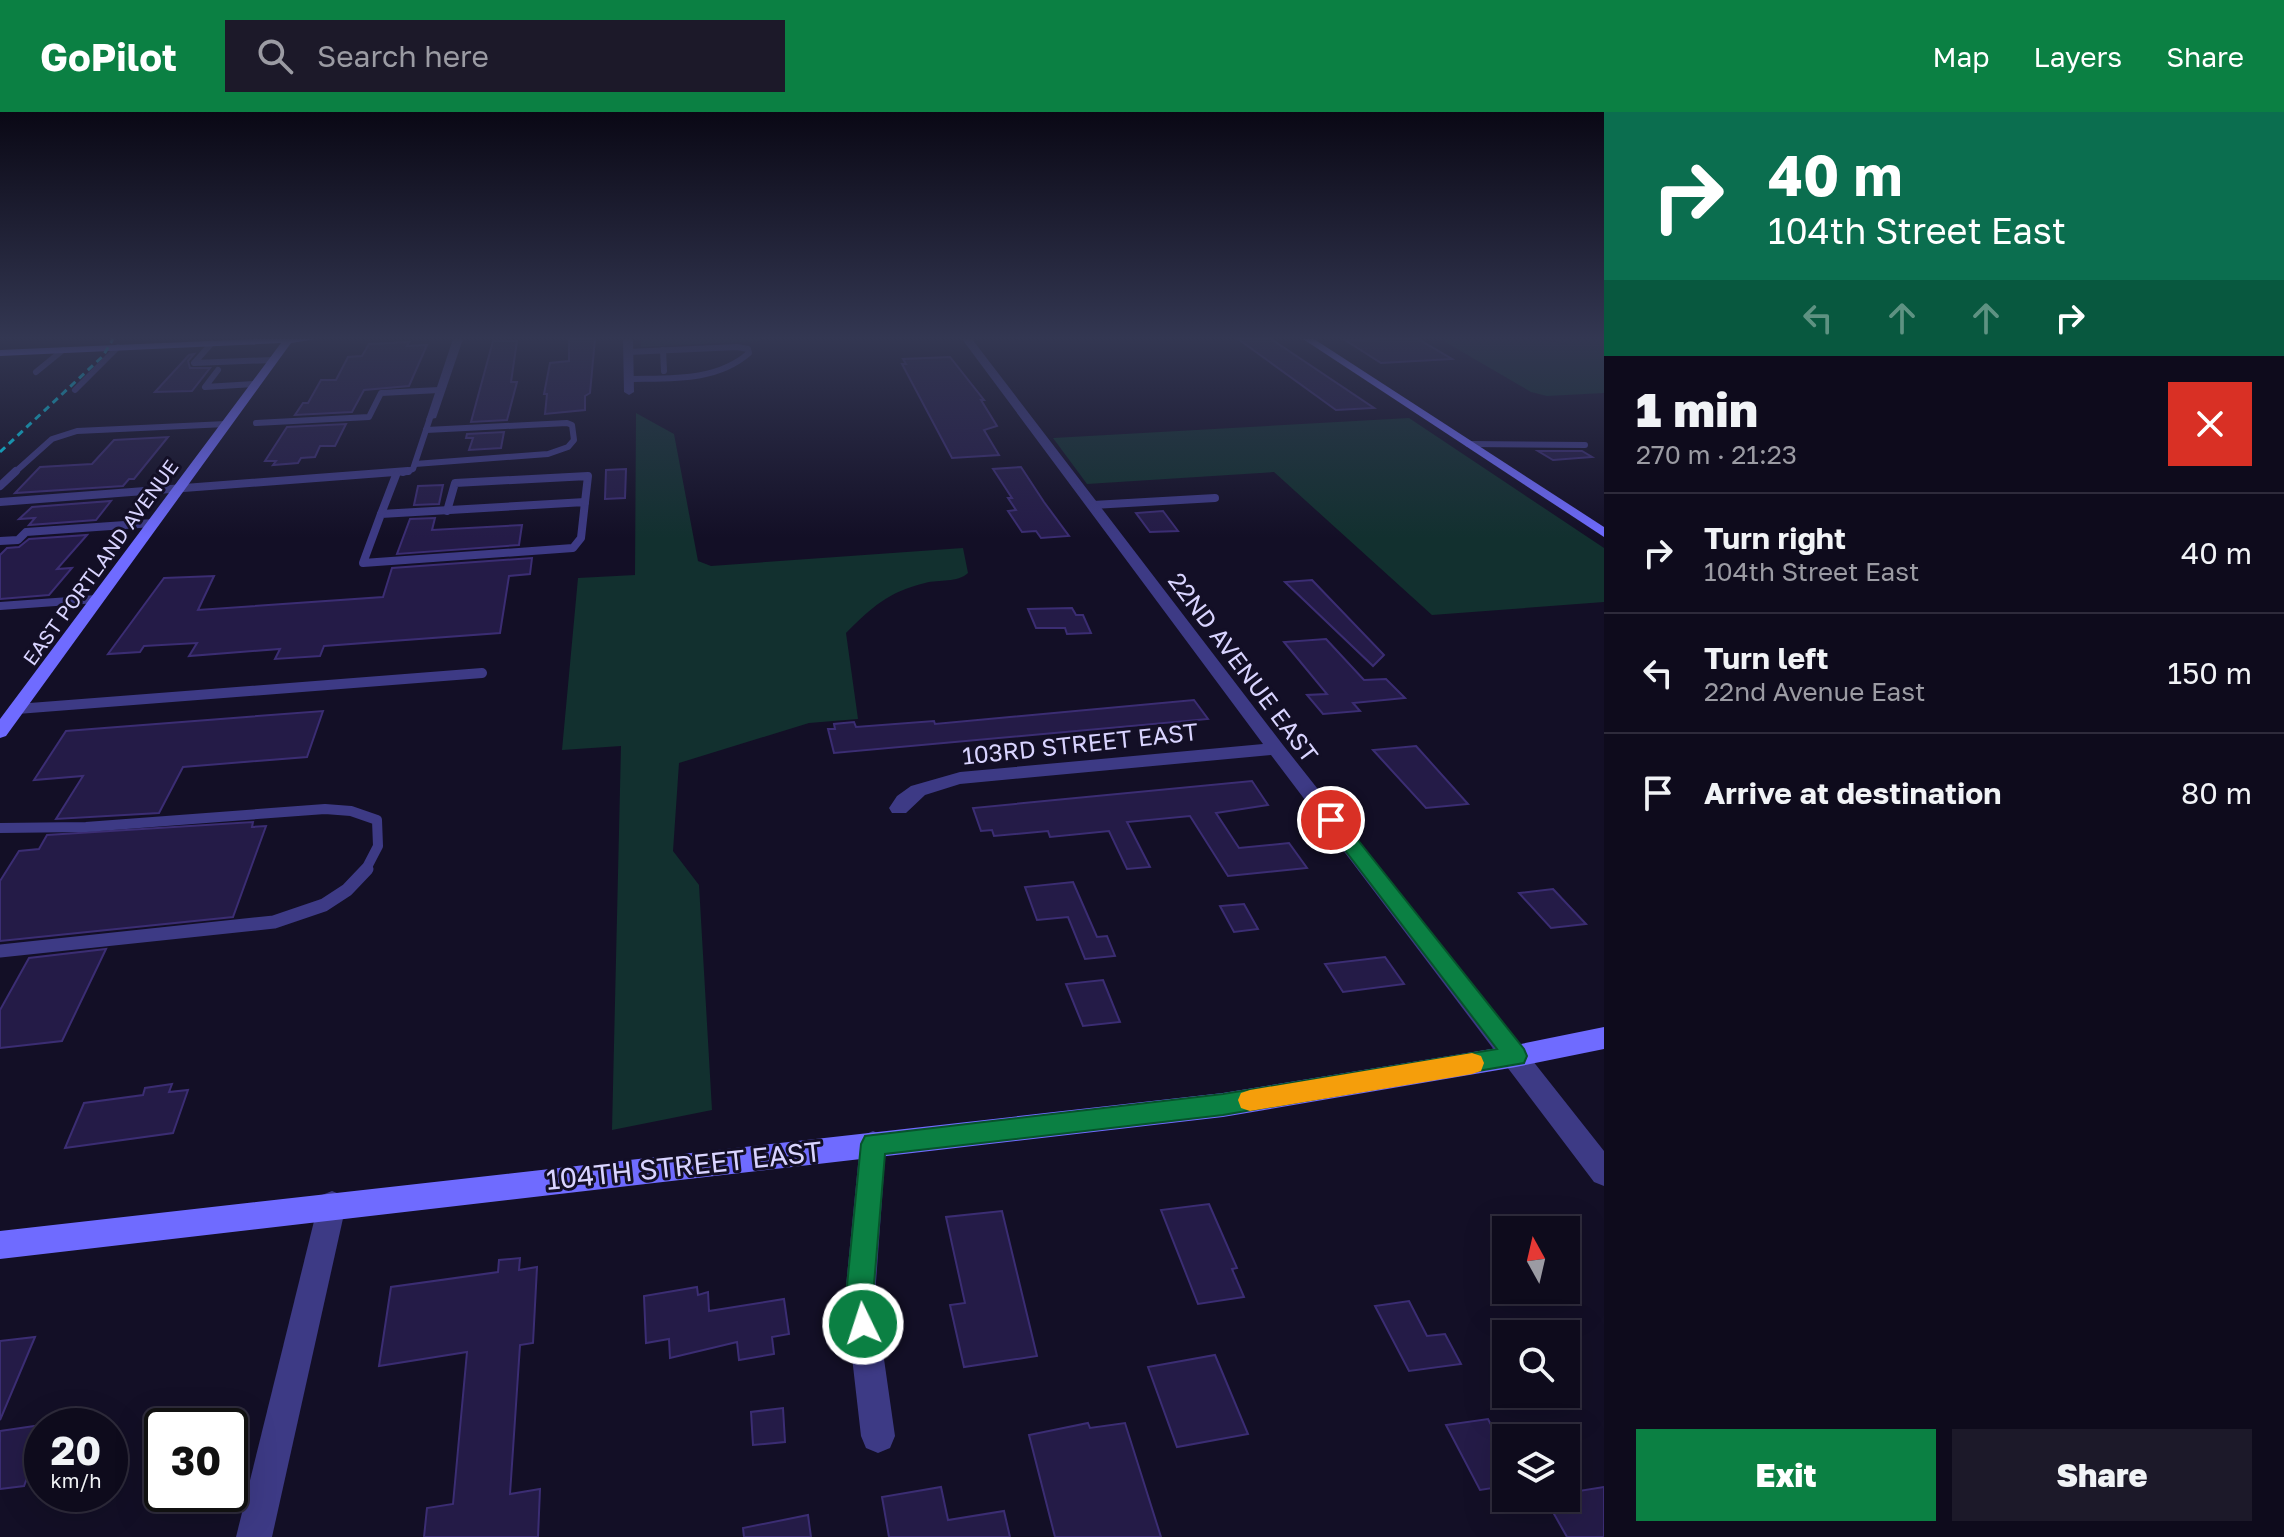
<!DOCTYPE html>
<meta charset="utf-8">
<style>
body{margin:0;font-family:"Golos Text",sans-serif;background:#1c1929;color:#f1f3f6;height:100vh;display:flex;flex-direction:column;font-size:30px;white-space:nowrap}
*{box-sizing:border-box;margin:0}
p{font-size:26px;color:#9b9ba3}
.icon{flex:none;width:44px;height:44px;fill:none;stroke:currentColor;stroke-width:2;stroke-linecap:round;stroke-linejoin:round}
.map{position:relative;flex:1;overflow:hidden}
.side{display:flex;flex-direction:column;background:#0e0b1c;width:680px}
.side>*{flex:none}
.hud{background:#0b6e4f;color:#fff;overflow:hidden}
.needle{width:52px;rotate:352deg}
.buttons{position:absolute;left:1492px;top:1104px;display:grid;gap:16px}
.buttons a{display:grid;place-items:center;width:88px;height:88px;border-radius:0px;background:#0e0b1c;box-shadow:0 8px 32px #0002,0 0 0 2px #2e2b3b;font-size:40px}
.speed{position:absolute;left:24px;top:1296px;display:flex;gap:16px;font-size:40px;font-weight:700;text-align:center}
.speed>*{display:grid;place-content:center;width:104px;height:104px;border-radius:50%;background:#0e0b1c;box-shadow:0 8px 32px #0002,0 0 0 2px #2e2b3b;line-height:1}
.speed small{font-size:20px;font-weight:400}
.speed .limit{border:4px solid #111;border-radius:12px;background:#fff;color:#111}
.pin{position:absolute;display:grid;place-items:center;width:68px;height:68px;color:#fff;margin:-34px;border:4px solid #fff;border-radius:50%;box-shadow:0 2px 8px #0007}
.me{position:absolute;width:88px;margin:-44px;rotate:356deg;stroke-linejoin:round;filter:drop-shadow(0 0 6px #0008)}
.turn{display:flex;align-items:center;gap:28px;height:168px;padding:0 32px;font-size:36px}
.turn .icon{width:104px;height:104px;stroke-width:2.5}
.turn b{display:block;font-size:56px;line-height:68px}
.lanes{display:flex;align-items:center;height:76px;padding:0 32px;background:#0003;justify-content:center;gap:40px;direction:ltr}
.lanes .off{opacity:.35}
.round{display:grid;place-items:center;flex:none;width:84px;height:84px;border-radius:0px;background:#1c1929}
.summary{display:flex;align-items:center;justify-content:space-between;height:136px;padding:0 32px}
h1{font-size:48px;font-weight:800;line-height:60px}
.button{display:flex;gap:16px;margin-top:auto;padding:16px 32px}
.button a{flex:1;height:92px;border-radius:0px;background:#0b8043;color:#fff;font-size:32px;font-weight:800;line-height:92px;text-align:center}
.button a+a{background:#1c1929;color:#f1f3f6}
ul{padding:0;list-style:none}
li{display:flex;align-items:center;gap:24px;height:120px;padding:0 32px;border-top:2px solid #2e2b3b}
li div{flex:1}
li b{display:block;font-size:30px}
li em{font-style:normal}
header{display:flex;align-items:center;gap:48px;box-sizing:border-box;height:112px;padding:0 40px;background:#0b8043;color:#fff}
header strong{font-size:38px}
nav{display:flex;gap:44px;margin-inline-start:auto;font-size:28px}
.search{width:560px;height:72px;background:#1c1929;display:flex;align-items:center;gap:20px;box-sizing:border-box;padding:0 28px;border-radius:0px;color:#9b9ba3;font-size:30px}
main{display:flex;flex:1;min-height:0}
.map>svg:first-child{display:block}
</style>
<header>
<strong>GoPilot</strong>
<div class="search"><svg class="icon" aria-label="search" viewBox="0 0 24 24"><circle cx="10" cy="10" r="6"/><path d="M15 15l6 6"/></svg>Search here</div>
<nav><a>Map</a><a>Layers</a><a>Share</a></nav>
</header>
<main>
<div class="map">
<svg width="1604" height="1425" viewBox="0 0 1604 1425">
<rect width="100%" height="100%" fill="#130f26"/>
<!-- green -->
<g fill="#12302f">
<polygon points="641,227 760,227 761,229 641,235"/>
<polygon points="1440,227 1536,227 1566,232 1544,227 1604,227 1604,281 1547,284 1531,280"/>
<path d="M636,301L674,322L698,449L711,454L963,436L968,461C957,471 940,467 925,471C888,480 872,495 846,521L858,607L809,611L679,651L673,739L699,773L712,998L612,1018L621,634L562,638L578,466L635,463Z"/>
<polygon points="1409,306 1604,436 1604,490 1432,503 1274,360 1087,372 1053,326"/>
</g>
<!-- building -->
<g fill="#241b47" stroke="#3b2d73" stroke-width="2">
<polygon points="569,227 595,227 590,281 585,284 585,298 545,302 547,282 544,282 550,251 569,249"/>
<polygon points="1238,227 1271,227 1374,296 1336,298"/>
<polygon points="1381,227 1418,227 1452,247 1381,251 1345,228"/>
<polygon points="493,229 517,229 511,270 517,270 507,308 471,310"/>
<polygon points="409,230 407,234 427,233 409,274 364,278 352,300 295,303 303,291 308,291 321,268 336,268 348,245 362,244 369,232"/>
<polygon points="194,242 188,249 190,256 210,256 192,279 155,280 189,243"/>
<polygon points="950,245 984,288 981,288 997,314 984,318 999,343 952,346 902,252 906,252 903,247"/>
<polygon points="346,312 335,334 320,334 315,345 301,346 298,351 273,353 276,349 265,349 287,315"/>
<polygon points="504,320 501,336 469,338 473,326 466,326 467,322"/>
<polygon points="168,325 134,367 129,367 123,374 15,381 40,355 92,352 114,328"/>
<polygon points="1538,339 1582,339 1592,345 1553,348"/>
<polygon points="1021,355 1044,390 1069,424 1041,426 1036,419 1022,420 1008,399 1016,398 1008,386 1012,386 993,357"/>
<polygon points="626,357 625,386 605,387 606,358"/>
<polygon points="443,373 439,392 414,393 418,374"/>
<polygon points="111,389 96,408 29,413 35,406 19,407 32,395"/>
<polygon points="1163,399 1178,419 1150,420 1136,401"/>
<polygon points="435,406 432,418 522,413 519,433 397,442 410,407"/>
<polygon points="87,423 57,457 72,456 49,483 0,487 0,443 7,436 19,435 29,427"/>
<polygon points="532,446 530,462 509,464 500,521 324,534 320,544 275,547 280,537 189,544 197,531 144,534 140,540 108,542 164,466 214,464 198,498 383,485 392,456"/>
<polygon points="1312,468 1384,543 1373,554 1285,470"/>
<polygon points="1072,496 1076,503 1083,503 1091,521 1067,522 1065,516 1036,516 1028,497"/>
<polygon points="1326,527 1364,568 1386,567 1405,586 1353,591 1360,599 1323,602 1307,583 1327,582 1284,530"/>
<polygon points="1194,588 1208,607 834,641 828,617 835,617 834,612 854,610 856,615 934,609 935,612"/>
<polygon points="323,599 307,645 183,655 159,701 56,707 83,664 34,668 66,619"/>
<polygon points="1416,634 1468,692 1426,696 1373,638"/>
<polygon points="1252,669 1268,693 1216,701 1239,736 1289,731 1307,756 1228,764 1190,704 1127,710 1150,755 1127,757 1109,719 1050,725 1048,719 994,724 992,718 981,719 973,696"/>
<polygon points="253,710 252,715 266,714 233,805 0,829 0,769 19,739 39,737 47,723"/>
<polygon points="1073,770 1097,825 1107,824 1115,844 1085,847 1068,805 1037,808 1025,775"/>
<polygon points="1553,777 1586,812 1551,816 1519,781"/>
<polygon points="1244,792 1258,817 1234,820 1220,794"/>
<polygon points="106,837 62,929 0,936 0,898 29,846"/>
<polygon points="1385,845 1404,872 1343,880 1325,852"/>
<polygon points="1103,868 1120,910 1083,914 1066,872"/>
<polygon points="172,972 169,980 188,978 173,1021 65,1036 84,991 143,983 145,976"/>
<polygon points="1209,1092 1237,1156 1232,1157 1244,1185 1198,1192 1161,1098"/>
<polygon points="1002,1099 1037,1244 964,1255 950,1193 965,1191 946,1105"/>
<polygon points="520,1146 519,1158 537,1155 533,1231 520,1233 510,1382 540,1377 538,1425 424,1425 427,1396 453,1392 467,1240 379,1254 391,1175 498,1160 499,1148"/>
<polygon points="697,1175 698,1183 708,1180 709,1199 784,1187 789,1222 772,1225 774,1242 739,1248 737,1230 670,1246 669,1227 646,1231 644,1184"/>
<polygon points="1409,1189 1427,1224 1445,1222 1461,1252 1409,1259 1375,1194"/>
<polygon points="35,1225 0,1308 0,1229"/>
<polygon points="1215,1243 1248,1322 1177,1335 1148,1255"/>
<polygon points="783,1296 785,1330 753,1333 751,1300"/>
<polygon points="1488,1307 1506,1341 1506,1374 1480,1378 1446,1313"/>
<polygon points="1088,1311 1090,1316 1125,1311 1161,1425 1055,1425 1029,1323"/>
<polygon points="48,1312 42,1314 42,1327 24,1374 0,1377 0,1319"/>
<polygon points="941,1375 948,1408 1004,1399 1010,1425 889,1425 882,1385"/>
<polygon points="1604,1375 1604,1425 1567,1425 1545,1386 1566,1386 1566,1381"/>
<polygon points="808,1403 811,1425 744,1425 743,1416"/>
</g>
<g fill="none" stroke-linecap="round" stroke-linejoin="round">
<!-- lane-far3 -->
<g stroke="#3d3a85" stroke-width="6">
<polyline points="212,231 194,251 272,248"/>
<polyline points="663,238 664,259"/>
<path d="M628,240L737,235L748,237L749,241C716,270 670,266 629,267"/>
<polyline points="218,258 205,275 254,272"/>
<polyline points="36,260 63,238"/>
<polyline points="75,278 118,235"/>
<polyline points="256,311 369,305 381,281 439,278"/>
<polyline points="1468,332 1585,333"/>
<polyline points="415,352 548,342 568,335 574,328 572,313 567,311 426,318"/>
<polyline points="14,361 52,327 77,319 226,312"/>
<polyline points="403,361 413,357 430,306"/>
</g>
<!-- lane-far2 -->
<g stroke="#3d3a85" stroke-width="8">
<polyline points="0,374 16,359"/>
<polyline points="0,390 408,359"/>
<polygon points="585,390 581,426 573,436 363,451 381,402"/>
<polyline points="1093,393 1215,386"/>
<polyline points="447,399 455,371 588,364 585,390"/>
<polyline points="381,402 396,363"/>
<polyline points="0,429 18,428 26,420 153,411"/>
<polyline points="0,494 97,487"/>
</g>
<!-- lane-far1 -->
<g stroke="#3d3a85" stroke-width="10">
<polyline points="17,597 482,561"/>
<polyline points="0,716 86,715 325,697 351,699 377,708 378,734 365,759"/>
</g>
<!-- lane -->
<polyline stroke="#3d3a85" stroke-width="13" points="0,839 274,810 324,793 347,778 367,757"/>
<!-- street -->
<g fill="#3d3a85" fill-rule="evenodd">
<polygon points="453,227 463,227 436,306 426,308"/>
<polygon points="623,227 633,227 634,280 629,283 624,280"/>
<polygon points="962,227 972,227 1283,633 1604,1039 1604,1074 1594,1070 1271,643 960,672 925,683 906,701 892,701 889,696 897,684 911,674 960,660 1263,632"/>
<polygon points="873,1019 882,1023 886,1032 875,1184 895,1324 890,1336 878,1341 866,1336 861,1324 845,1184 860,1032 864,1023"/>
<polygon points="332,1079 342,1083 346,1093 272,1425 236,1425 318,1093 322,1083"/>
</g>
<!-- secondary -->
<g fill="#6f6bff" fill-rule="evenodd">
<polygon points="256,227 316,227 291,231 6,624 0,626 0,607 281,231 0,244 0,238"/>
<polygon points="1303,227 1314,227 1604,415 1604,425"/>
<polygon points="1604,915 1604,937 1516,955 1223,1005 0,1147 0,1119 1223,981 1516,933"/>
</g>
<!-- rail -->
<polyline stroke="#00e5ff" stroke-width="3" stroke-dasharray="7 5" stroke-linecap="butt" points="0,340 103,244 113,227"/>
</g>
<!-- sky -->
<linearGradient id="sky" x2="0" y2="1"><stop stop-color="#0a0815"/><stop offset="0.53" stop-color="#333752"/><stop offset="1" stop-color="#333752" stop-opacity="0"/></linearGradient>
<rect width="1604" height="426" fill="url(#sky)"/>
<!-- route -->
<polygon fill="#0b8043" stroke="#07532c" stroke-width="2" points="1331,701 1338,703 1524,937 1527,944 1524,951 1223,1003 885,1042 873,1184 877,1212 873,1222 863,1226 854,1222 846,1184 861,1032 865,1024 1223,982 1497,937 1325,712 1322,708"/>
<!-- slow -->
<polygon fill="#f59e0b" points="1472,941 1481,944 1484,951 1481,959 1472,962 1250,999 1241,996 1238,988 1241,981 1250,978"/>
<g text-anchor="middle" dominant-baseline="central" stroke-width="6" stroke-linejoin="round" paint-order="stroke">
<!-- far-street labels -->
<g font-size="20" fill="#d9d4ff" stroke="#130f26">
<text transform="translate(100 450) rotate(-54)">EAST PORTLAND AVENUE</text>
</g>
<!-- street labels -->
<g font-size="24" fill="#d9d4ff" stroke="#130f26">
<text transform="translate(1244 555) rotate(53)">22ND AVENUE EAST</text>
<text transform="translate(1080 631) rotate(-6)">103RD STREET EAST</text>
</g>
<!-- near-street labels -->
<g font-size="28" fill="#d9d4ff" stroke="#130f26">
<text transform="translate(684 1053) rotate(-6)">104TH STREET EAST</text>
</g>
</g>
</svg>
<div class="buttons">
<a><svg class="needle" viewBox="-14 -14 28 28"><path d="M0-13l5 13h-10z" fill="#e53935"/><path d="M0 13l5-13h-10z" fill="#9b9ba3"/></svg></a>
<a><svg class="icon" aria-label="search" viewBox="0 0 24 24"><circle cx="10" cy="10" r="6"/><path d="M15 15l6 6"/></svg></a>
<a><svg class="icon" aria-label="layers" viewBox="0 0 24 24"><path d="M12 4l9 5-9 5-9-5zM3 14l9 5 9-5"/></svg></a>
</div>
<div class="speed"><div>20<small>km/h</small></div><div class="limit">30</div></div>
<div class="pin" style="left:1331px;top:708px;background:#d93025"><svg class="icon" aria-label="arrive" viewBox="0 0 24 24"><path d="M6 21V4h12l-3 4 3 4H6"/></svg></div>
<svg class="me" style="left:863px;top:1212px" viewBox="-20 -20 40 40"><circle r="17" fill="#0b8043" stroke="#fff" stroke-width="3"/><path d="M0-11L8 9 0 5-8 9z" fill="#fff"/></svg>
</div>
<section class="side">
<div class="hud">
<div class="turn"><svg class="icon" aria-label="right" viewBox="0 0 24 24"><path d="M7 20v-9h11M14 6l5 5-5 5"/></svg><div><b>40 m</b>104th Street East</div></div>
<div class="lanes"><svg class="icon off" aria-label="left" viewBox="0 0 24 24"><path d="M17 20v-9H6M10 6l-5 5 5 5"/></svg><svg class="icon off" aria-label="ahead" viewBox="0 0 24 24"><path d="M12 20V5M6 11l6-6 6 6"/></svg><svg class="icon off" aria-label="ahead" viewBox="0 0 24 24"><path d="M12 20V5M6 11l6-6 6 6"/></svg><svg class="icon" aria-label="right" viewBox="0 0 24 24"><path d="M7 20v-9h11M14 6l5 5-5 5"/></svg></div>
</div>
<div class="summary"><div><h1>1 min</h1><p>270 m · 21:23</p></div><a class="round" style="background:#d93025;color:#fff"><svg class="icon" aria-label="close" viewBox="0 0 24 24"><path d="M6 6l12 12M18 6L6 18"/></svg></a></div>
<ul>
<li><svg class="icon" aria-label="right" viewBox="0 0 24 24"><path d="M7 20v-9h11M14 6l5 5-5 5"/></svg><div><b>Turn right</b><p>104th Street East</p></div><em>40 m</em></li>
<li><svg class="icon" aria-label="left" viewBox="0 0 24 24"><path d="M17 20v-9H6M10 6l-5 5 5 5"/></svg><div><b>Turn left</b><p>22nd Avenue East</p></div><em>150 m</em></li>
<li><svg class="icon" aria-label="arrive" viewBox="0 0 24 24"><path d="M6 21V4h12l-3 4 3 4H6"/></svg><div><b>Arrive at destination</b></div><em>80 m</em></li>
</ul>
<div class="button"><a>Exit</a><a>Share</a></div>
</section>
</main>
